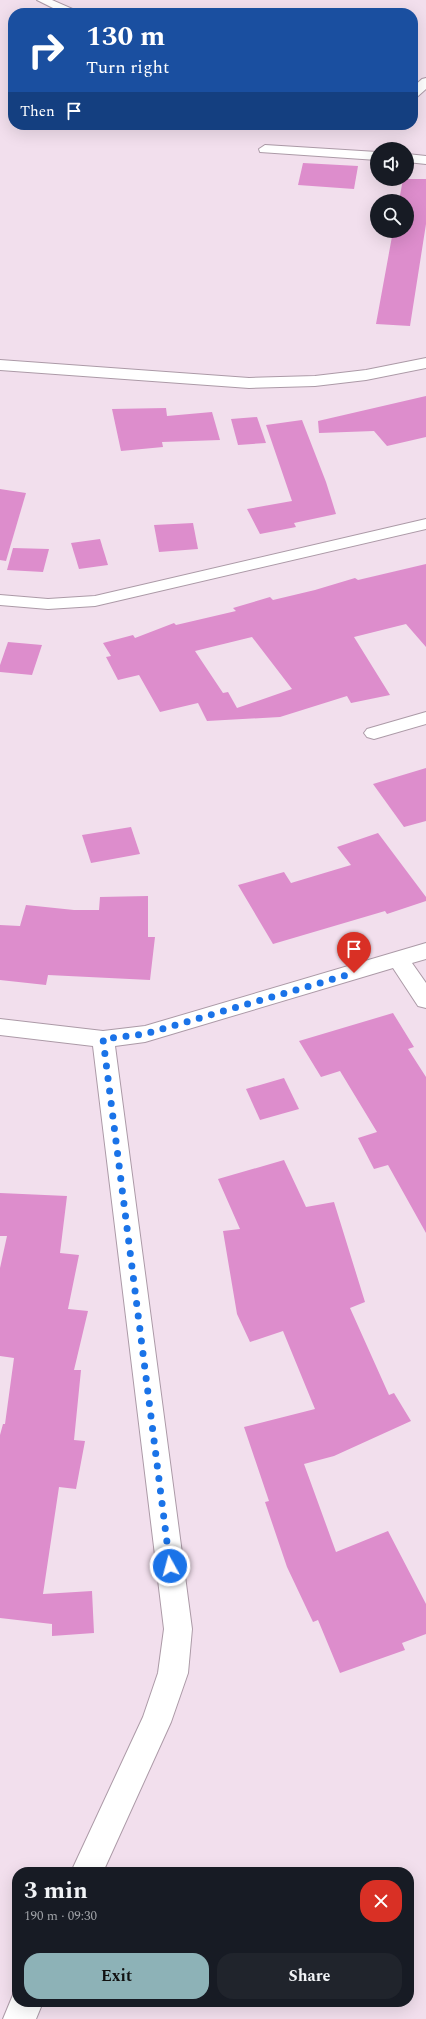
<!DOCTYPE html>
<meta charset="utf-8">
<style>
body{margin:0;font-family:Spectral,serif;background:#20242c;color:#f1f3f6;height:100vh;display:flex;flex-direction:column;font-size:15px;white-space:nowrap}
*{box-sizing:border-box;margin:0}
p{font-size:13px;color:#9ea1a6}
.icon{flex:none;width:22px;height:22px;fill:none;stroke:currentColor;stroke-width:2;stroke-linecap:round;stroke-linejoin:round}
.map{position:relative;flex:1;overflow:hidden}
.drawer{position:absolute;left:12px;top:1867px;width:402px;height:140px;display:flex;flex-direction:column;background:#171b24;border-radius:16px;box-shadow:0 4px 16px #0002}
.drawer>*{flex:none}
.hud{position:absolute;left:8px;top:8px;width:410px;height:122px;border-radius:16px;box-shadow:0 4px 16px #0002;background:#1a4fa0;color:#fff;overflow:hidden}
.fabs{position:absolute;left:370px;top:142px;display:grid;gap:8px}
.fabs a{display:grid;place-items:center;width:44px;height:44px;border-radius:50%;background:#171b24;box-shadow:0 4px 16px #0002;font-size:20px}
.pin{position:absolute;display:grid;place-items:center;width:34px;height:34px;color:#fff;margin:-41px -17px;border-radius:50% 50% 50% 0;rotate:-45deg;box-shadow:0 0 4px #0007}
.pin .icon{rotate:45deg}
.me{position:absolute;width:44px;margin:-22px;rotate:353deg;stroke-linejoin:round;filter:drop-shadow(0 0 3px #0008)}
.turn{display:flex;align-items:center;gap:14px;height:84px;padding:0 12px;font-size:18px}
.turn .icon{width:52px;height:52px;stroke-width:2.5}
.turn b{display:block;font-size:28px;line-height:34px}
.then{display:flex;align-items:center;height:38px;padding:0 12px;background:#0003;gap:8px;font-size:15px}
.round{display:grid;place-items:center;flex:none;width:42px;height:42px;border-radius:16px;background:#20242c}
.head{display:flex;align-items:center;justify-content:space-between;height:68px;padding:0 12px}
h1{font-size:24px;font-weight:700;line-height:30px}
.action{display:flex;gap:8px;margin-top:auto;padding:8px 12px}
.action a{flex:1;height:46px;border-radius:16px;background:#8db2b7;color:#111;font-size:16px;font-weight:700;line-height:46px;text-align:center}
.action a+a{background:#20242c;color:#f1f3f6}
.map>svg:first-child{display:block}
</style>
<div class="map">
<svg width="426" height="2019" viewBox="0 0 426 2019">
<rect width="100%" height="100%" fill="#f2dfed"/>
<!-- building -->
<g fill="#dd8dcc" fill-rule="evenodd">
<polygon points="303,163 358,166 354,189 298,185"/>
<polygon points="403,179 426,179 426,224 410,326 376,324 393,231 407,231 407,201 399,201"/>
<polygon points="426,396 426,437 387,446 374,431 319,433 318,421"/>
<polygon points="166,408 167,416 212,412 220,440 162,442 163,447 121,451 112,409"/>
<polygon points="257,417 266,443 238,445 231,419"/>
<polygon points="302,420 326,482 336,514 294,523 296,527 260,534 247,509 292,501 266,425"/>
<polygon points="0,489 26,493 6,561 0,560"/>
<polygon points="193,523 198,549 159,552 154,525"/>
<polygon points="100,539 108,565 79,569 71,543"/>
<polygon points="13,548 49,549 43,572 7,570"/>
<path d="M426,564V647L406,624L354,637L390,695L351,703L347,696L280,717L207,721L198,703L160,712L139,675L118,680L106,657L111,656L103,643L133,635L135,638L174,623L176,625L236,611L233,608L270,597L273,600L315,590L355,578L358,580ZM252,637L292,689L237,708L228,692L223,693L195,651Z"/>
<polygon points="8,642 42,645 32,675 0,672 0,665"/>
<polygon points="426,768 426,821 404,827 373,784"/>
<polygon points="131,827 140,854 91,863 82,835"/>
<polygon points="378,833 426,897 426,901 387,914 385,911 273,944 238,885 284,872 291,883 351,865 337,847"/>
<polygon points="148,896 148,937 155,937 150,980 48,975 46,985 0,980 0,925 20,926 26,905 74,910 99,910 100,897"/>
<polygon points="393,1013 414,1047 408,1049 426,1077 426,1233 388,1165 374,1169 358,1138 377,1132 340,1071 321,1077 299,1041"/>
<polygon points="284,1078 299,1109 260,1120 246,1089"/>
<polygon points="284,1160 306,1207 334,1202 365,1302 350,1308 389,1395 394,1393 411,1421 334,1456 304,1464 336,1552 388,1531 426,1604 426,1634 402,1643 405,1650 340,1673 318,1620 313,1622 287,1567 265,1502 269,1501 244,1427 315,1409 283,1331 250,1342 237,1314 223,1231 240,1229 218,1179"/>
<polygon points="0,1193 67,1196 60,1253 79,1255 68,1309 88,1311 74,1370 81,1370 74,1440 85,1441 76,1489 59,1487 43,1594 92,1591 94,1633 52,1636 52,1624 0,1618 0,1435 3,1424 5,1424 14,1358 0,1356 0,1268 7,1236 0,1236"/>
</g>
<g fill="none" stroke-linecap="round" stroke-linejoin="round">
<defs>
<g id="minor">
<polygon points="37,0 52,0 77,11 79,13 63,13"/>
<polygon points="426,78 426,89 417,97 413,98 413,87 422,79"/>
<polygon points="265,145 377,152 377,160 260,152 259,149"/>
<polygon points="407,154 426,156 426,164 407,162"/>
<polygon points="426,358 426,368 366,380 315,386 249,388 0,370 0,360 249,378 315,376 366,370"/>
<polygon points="426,519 426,529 95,606 48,609 0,605 0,595 48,599 95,596"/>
<polygon points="426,712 426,724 374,739 367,737 364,733 367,729"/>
<polygon points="426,943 426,959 412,963 426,983 426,1008 418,1006 393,968 145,1042 115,1046 192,1629 188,1673 171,1722 103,1872 71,1872 143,1717 158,1673 164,1629 93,1046 0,1035 0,1019 103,1031 145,1026"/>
<polygon points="15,1990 17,1990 17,2002 43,2002 36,2019 3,2019"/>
</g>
</defs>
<!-- minor casing -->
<use href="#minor" stroke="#ac9aa7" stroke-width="2"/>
<!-- minor -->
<use href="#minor" fill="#fff" fill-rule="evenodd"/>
</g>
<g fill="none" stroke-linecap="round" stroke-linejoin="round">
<!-- route -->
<polyline stroke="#1a73e8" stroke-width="7" stroke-dasharray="0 12.6" points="170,1566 103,1039 145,1034 354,973"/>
</g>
</svg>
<div class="fabs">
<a><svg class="icon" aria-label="sound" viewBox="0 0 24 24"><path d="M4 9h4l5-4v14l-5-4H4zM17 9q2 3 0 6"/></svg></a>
<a><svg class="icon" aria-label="search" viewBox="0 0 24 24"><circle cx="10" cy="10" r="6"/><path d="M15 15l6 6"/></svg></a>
</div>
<div class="pin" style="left:354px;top:973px;background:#d93025"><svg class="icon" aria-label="arrive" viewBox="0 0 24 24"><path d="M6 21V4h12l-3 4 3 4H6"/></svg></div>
<svg class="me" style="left:170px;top:1566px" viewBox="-20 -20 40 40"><circle r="17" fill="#1a73e8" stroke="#fff" stroke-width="3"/><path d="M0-11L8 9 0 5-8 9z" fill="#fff"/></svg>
<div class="hud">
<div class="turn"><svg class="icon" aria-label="right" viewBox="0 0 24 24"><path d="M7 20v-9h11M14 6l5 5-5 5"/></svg><div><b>130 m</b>Turn right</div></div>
<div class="then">Then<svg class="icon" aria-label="arrive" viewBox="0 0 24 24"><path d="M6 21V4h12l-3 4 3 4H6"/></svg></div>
</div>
<section class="drawer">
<div class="head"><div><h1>3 min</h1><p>190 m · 09:30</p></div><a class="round" style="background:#d93025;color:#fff"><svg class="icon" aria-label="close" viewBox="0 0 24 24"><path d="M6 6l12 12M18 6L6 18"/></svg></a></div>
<div class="action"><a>Exit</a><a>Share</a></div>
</section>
</div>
